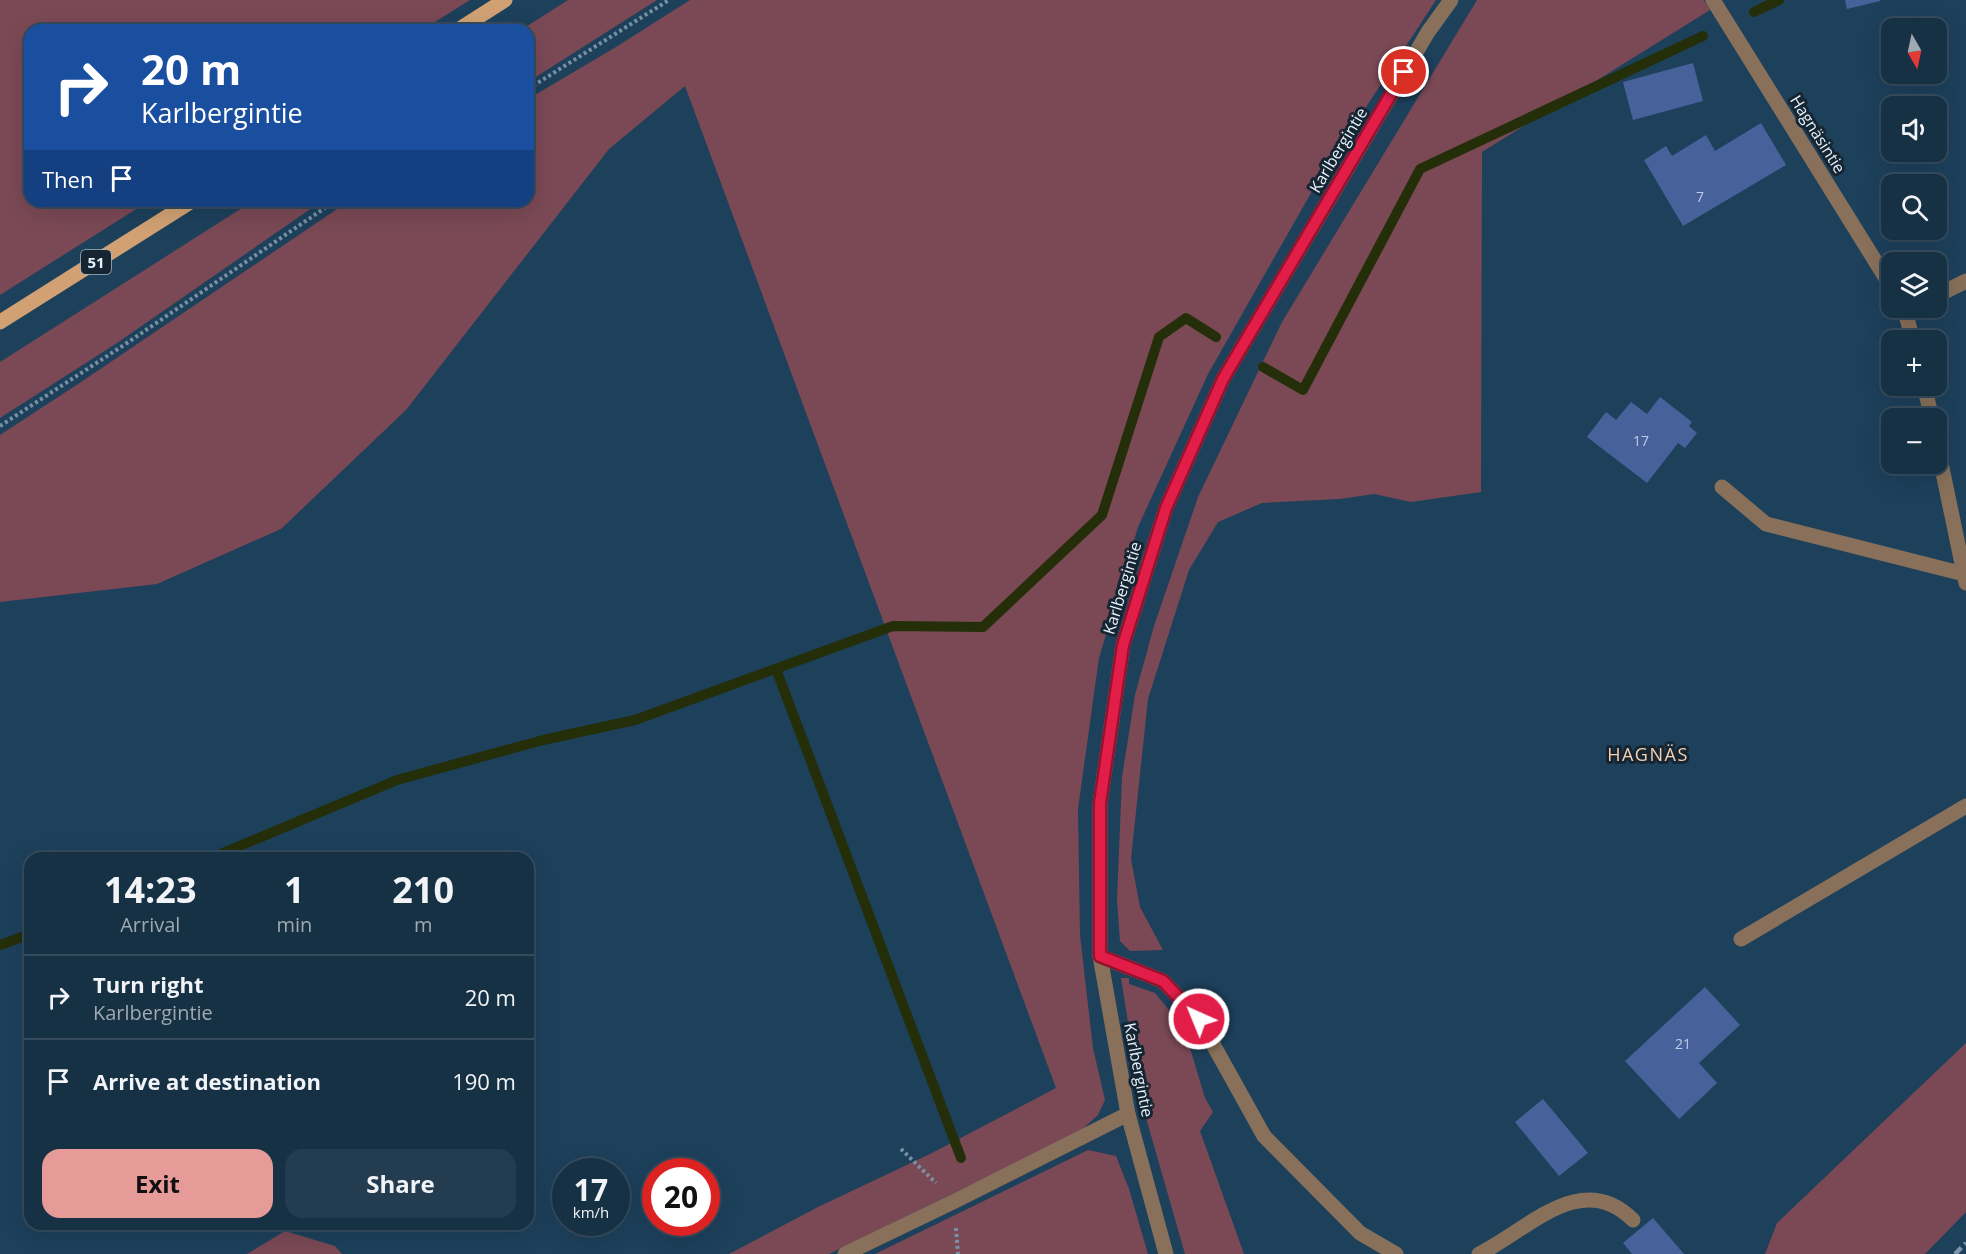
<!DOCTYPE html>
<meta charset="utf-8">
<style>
body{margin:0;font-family:"Open Sans",sans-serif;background:#233c4f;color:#f1f3f6;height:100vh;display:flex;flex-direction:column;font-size:22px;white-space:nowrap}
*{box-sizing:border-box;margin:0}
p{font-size:20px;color:#9ea9b2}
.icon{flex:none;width:33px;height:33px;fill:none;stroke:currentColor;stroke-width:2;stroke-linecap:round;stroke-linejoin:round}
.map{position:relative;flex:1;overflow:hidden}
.drawer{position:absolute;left:24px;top:852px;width:510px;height:378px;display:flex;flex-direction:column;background:#163044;border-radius:18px;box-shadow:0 6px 24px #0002,0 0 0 2px #354b5d}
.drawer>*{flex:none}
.guide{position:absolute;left:24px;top:24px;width:510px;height:183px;border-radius:18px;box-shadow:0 6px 24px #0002,0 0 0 2px #354b5d;background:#1a4fa0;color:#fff;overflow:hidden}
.needle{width:39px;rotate:171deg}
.buttons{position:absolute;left:1881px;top:18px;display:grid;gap:12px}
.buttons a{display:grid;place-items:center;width:66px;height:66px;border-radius:12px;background:#163044;box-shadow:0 6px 24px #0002,0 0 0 2px #354b5d;font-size:30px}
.speed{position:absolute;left:552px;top:1158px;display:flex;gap:12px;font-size:30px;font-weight:700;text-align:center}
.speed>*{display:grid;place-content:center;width:78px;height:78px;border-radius:50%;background:#163044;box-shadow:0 6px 24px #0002,0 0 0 2px #354b5d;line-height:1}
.speed small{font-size:15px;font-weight:400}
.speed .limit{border:9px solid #d22;background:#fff;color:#111}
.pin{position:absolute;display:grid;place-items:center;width:51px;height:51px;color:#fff;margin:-26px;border:3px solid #fff;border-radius:50%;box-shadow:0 2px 6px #0007}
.me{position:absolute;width:66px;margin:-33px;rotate:316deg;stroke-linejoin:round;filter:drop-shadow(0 0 4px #0008)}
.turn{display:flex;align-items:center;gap:21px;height:126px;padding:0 18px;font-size:27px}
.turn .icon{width:78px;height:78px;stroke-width:2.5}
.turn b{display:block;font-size:42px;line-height:51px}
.then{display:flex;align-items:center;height:57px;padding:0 18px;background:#0003;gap:12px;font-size:22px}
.eta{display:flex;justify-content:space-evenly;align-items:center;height:102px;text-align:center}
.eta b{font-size:36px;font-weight:700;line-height:42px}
.cta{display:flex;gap:12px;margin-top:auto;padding:12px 18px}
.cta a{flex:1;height:69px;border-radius:18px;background:#e69b98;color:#111;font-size:24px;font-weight:700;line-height:69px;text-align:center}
.cta a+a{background:#233c4f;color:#f1f3f6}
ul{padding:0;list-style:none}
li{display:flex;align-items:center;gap:18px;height:84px;padding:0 18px;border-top:2px solid #354b5d}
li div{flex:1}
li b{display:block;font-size:22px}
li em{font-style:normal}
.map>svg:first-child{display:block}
</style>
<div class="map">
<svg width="1966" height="1254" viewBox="0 0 1966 1254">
<rect width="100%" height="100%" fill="#1d405b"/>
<!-- green -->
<g fill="#7a4955">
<polygon points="0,0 470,0 422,30 30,30 30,201 149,201 0,295"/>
<polygon points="568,0 657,0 528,82 528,30 521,30"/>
<polygon points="690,0 1436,0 1319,179 1208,374 1138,527 1099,658 1078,809 1080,935 1093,1048 1105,1100 1098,1115 1079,1132 829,1254 729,1254 818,1207 932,1153 1056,1088 685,86 609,149 406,410 281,529 157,584 0,602 0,435 81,382 349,201 528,201 528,99 616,47"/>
<polygon points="1477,0 1704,0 1710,10 1482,152 1481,492 1411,502 1374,494 1340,499 1262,503 1218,522 1189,570 1148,699 1131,859 1140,907 1163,950 1130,951 1120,941 1117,900 1122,777 1135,695 1154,626 1198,497 1282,322"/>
<polygon points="253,201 322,201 117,343 0,418 0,362"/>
<polygon points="1121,978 1129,978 1129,984 1155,993 1184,1028 1205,1098 1213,1112 1200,1131 1244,1254 1185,1254 1140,1097"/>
<polygon points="1966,1043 1966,1212 1925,1254 1765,1254 1777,1223"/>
<polygon points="1088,1150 1116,1156 1129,1189 1148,1254 875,1254"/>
<polygon points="285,1231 335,1246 342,1254 247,1254"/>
</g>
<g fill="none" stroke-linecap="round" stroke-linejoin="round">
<!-- stream -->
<g stroke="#242f0a" stroke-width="10">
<polyline points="1754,12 1779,0"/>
<polyline points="1263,367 1303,390 1420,169 1703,36"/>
<polyline points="776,669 961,1158"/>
<polyline points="211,858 397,780 543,740 635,720 893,626 983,627 1102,515 1159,337 1186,318 1216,337"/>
<polyline points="0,945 30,934"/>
</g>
</g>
<!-- building -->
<g fill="#47629b">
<polygon points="1845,0 1880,0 1880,1 1847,9"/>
<polygon points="1693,63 1703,101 1633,120 1623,82"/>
<polygon points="1761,123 1786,165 1683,226 1644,160 1666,146 1672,156 1706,135 1715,151"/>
<polygon points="1660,397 1692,422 1689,426 1697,433 1685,448 1678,443 1647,483 1587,437 1606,412 1616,420 1631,402 1647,414"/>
<polygon points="1705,987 1740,1025 1699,1063 1717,1083 1679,1119 1625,1061"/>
<polygon points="1543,1099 1588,1153 1559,1176 1515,1122"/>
<polygon points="1653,1218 1684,1254 1632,1254 1623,1243"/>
</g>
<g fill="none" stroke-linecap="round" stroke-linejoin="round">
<!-- path -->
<g stroke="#7891a4" stroke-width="4" stroke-dasharray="3 3" stroke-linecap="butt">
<polyline points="528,89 669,0"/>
<polyline points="0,426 127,343 335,201"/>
<polyline points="901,1149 936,1183"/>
<polyline points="956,1228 958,1254"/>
</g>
<!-- lane -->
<g stroke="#88705a" stroke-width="15">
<polyline points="1936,296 1966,281"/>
<polyline points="1722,487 1766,524 1964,574"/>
<polyline points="1741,939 1966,806"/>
<polyline points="1100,956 1163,981 1199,1019 1264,1136 1360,1233 1396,1254"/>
<polyline points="845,1254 955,1201 1128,1114"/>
<path d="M1479,1254C1527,1231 1581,1168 1633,1220"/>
</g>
<!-- street -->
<g stroke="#88705a" stroke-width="15">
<polyline points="1713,0 1892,288"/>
<polyline points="1904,308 1913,340"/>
<polyline points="1924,386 1932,418"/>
<polyline points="1936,439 1966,583"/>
<polyline points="1166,1254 1128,1114 1100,956 1100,803 1123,645 1166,508 1223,379 1428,32 1451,0"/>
</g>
<!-- primary -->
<g stroke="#d1a174" stroke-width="15">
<polyline points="458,30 505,0"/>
<polyline points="0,322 192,201"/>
</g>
<!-- rail -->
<polyline stroke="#7d95a8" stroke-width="4.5" stroke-dasharray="9 4.5" stroke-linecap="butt" points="1955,1254 1966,1243"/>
</g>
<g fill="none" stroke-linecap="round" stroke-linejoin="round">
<defs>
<polyline id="route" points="1199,1019 1163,981 1100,956 1100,803 1123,645 1166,508 1223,379 1404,72"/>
</defs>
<!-- route casing -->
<use href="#route" stroke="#92132f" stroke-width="15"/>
<!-- route -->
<use href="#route" stroke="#e11d48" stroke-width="10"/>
</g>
<g text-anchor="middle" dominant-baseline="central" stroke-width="6" stroke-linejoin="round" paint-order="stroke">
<!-- number labels -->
<g font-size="14" fill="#becee4">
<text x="1700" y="196">7</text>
<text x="1641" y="440">17</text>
<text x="1683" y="1043">21</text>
</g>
<!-- shield labels -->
<rect fill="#162532" stroke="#a8b4bf" stroke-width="1.5" x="81" y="250" width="30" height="24" rx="4.5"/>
<g font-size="15" font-weight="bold" fill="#e6f2fc">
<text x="96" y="262">51</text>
</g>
<!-- street labels -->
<g font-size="16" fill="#e6f2fc" stroke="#162532">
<text transform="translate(1818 134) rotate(58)">Hagnäsintie</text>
<text transform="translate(1338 150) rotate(-59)">Karlbergintie</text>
<text transform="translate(1122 588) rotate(-73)">Karlbergintie</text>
<text transform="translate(1139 1070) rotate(79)">Karlbergintie</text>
</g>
<!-- neighbourhood labels -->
<g font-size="18" letter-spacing="1.5" fill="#f6d2b1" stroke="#162532">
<text x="1648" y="754">HAGNÄS</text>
</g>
</g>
</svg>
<div class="buttons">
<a><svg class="needle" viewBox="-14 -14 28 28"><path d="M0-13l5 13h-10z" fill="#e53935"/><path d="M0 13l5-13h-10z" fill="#9ea9b2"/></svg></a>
<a><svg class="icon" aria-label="sound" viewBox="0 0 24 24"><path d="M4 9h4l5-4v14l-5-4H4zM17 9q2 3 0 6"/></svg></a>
<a><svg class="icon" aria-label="search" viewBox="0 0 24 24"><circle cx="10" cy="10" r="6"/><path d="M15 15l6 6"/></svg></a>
<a><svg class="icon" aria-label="layers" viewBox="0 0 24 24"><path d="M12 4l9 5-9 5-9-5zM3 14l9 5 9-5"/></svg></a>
<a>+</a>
<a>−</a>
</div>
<div class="speed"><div>17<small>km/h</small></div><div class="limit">20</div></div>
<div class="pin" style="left:1404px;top:72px;background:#d93025"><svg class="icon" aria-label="arrive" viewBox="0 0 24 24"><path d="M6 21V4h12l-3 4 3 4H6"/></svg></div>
<svg class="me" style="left:1199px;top:1019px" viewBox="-20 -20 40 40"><circle r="17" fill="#e11d48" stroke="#fff" stroke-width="3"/><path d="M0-11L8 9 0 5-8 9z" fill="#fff"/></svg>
<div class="guide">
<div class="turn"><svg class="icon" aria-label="right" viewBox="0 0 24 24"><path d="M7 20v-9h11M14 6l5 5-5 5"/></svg><div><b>20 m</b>Karlbergintie</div></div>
<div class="then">Then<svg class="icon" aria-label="arrive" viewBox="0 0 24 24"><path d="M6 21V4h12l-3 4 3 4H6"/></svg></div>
</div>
<section class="drawer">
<div class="eta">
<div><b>14:23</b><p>Arrival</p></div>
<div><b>1</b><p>min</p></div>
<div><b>210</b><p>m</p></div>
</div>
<ul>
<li><svg class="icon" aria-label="right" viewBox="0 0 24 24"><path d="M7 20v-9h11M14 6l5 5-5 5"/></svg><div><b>Turn right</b><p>Karlbergintie</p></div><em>20 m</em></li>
<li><svg class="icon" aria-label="arrive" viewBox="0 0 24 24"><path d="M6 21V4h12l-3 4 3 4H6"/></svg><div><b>Arrive at destination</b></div><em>190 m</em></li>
</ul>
<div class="cta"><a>Exit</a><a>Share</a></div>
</section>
</div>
